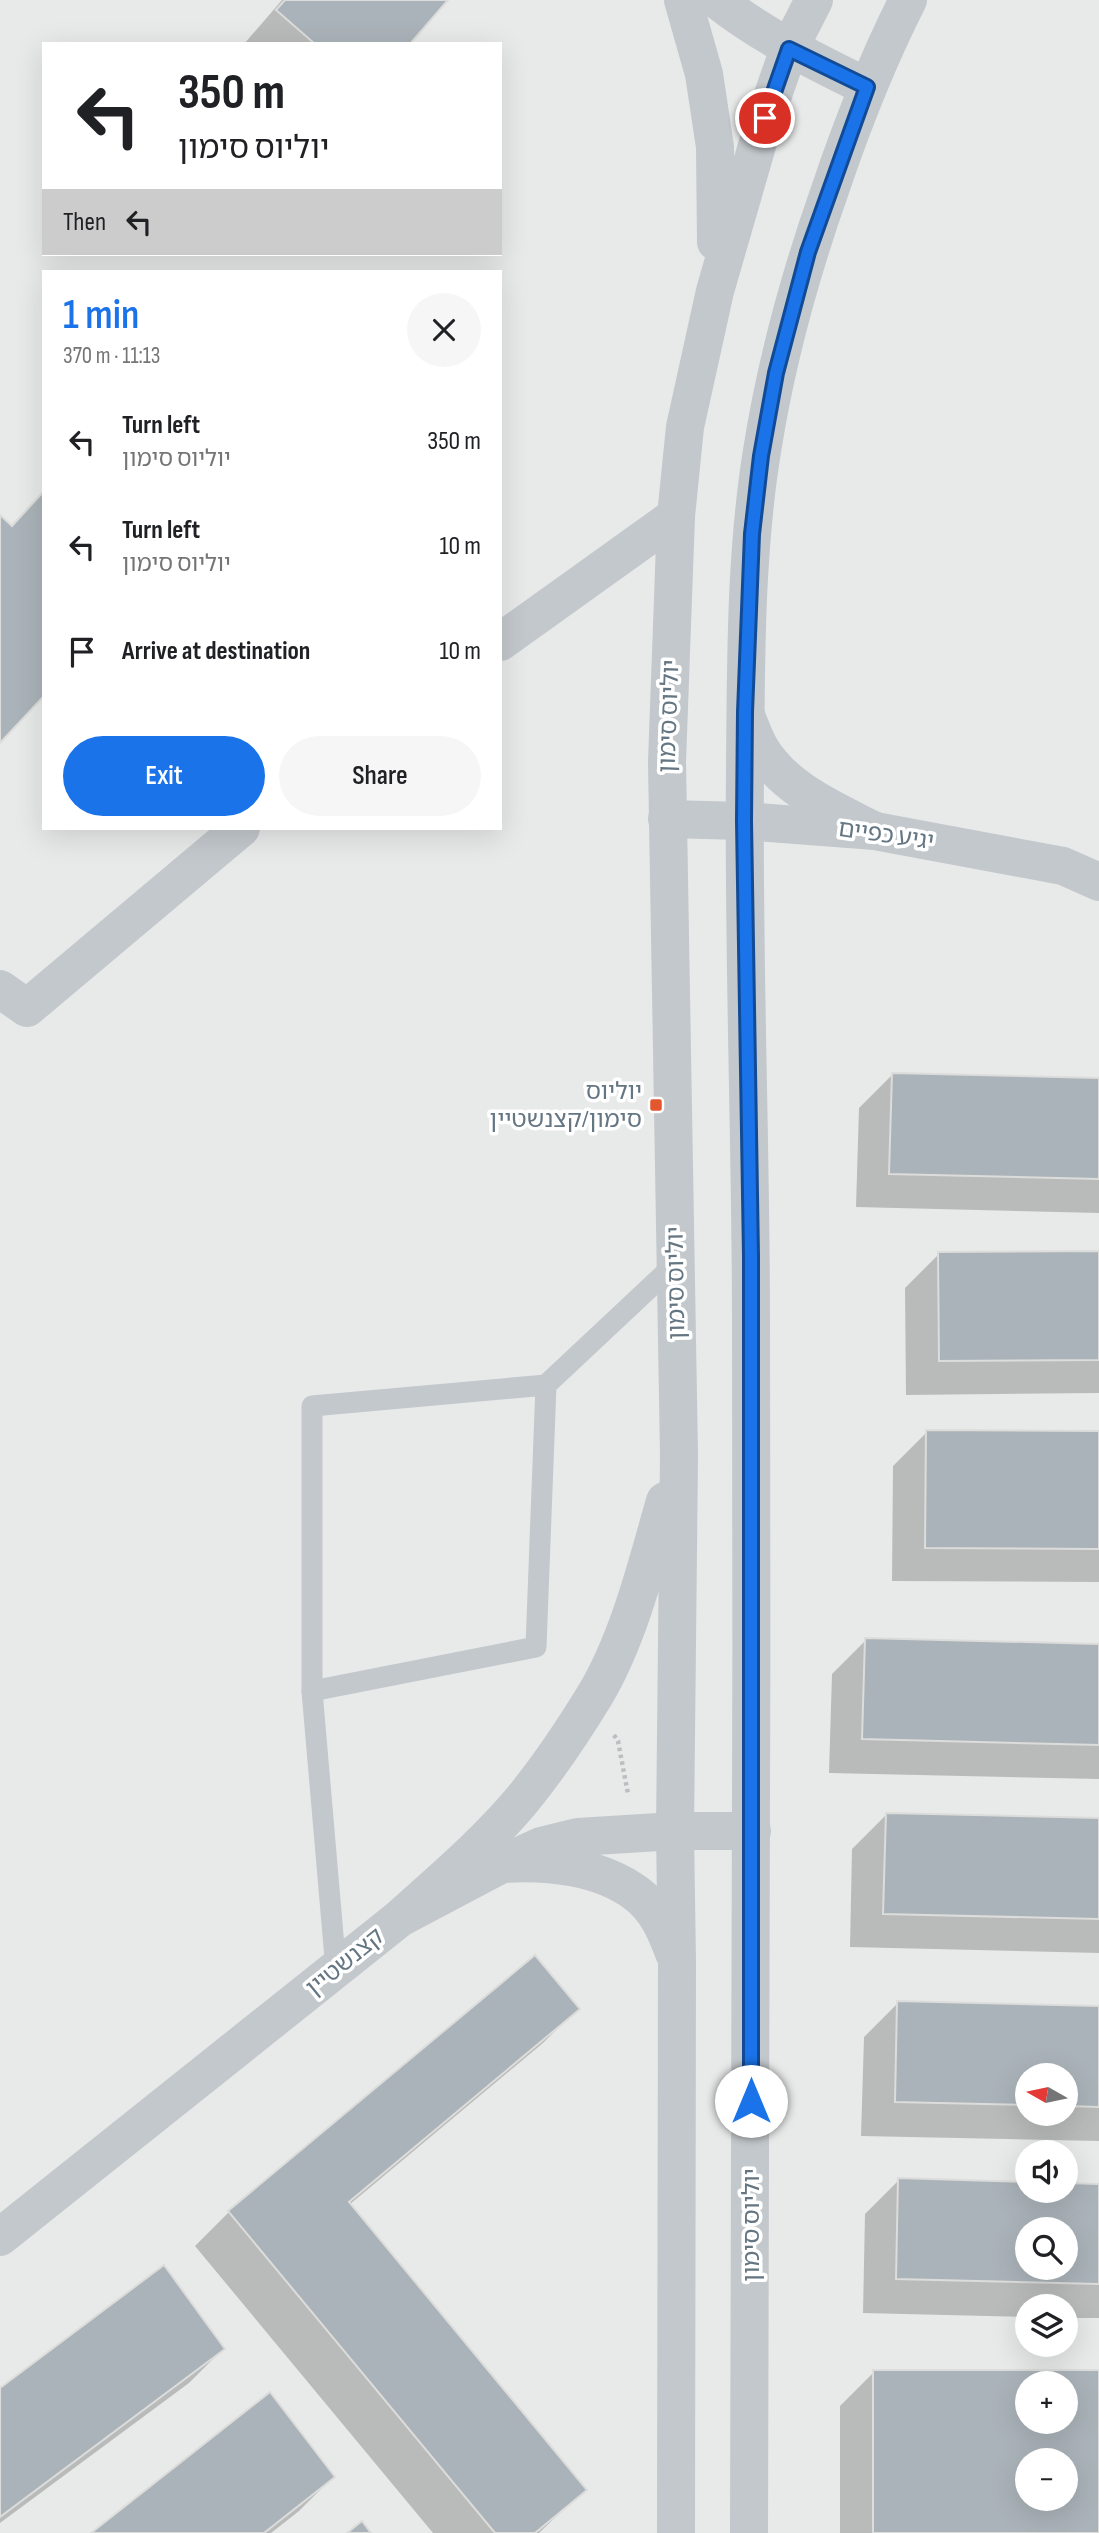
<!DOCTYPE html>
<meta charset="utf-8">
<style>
body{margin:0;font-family:"Sofia Sans Condensed","Noto Sans Hebrew",sans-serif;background:#f6f6f6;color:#202124;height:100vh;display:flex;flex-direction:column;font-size:26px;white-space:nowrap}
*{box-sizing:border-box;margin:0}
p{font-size:23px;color:#757577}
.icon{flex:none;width:38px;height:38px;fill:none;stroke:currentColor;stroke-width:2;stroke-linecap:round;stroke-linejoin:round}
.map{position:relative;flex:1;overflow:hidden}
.side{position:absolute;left:42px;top:270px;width:460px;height:560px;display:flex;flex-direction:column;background:#fff;border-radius:0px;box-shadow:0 7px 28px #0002}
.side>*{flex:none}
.hud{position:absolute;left:42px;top:42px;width:460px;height:214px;border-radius:0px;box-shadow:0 7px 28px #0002;background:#fff;color:#202124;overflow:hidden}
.needle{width:46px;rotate:279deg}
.controls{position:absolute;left:1015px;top:2063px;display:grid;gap:14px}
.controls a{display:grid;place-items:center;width:63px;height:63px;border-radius:50%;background:#fff;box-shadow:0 7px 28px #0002;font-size:35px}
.pin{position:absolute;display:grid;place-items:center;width:60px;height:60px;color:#fff;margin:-30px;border:4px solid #fff;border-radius:50%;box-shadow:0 2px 7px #0007}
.me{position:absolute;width:77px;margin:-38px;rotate:0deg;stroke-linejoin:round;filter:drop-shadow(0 0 5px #0008)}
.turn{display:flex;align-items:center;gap:24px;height:147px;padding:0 21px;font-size:32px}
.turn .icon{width:91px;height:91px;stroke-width:2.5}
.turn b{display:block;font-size:49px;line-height:60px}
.then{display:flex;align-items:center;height:66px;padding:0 21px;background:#0003;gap:14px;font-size:26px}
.round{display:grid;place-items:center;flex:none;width:74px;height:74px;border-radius:37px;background:#f6f6f6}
.head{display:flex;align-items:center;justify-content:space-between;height:119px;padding:0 21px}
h1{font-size:42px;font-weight:600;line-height:52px;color:#1a73e8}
.action{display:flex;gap:14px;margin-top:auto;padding:14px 21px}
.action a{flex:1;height:80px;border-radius:42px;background:#1a73e8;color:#fff;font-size:28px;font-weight:600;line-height:80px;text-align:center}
.action a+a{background:#f6f6f6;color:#202124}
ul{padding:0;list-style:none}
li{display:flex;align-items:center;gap:21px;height:105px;padding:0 21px}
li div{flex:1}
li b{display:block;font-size:26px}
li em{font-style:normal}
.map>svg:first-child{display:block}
</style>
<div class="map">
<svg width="1099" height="2533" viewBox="0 0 1099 2533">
<rect width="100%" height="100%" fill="#fafaf8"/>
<!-- built -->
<path fill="#e8e9e9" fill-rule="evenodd" d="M0,0H1099V2533H0ZM44,44H500V254H44ZM44,271H500V828H44ZM1027,2076H1066V2114H1027ZM1027,2152H1066V2191H1027ZM1027,2230H1066V2268H1027ZM1027,2306H1066V2345H1027ZM1027,2384H1066V2422H1027ZM1027,2460H1066V2499H1027Z"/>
<!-- shadow -->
<g fill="#0003" fill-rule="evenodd">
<polygon points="282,0 446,0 408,44 244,44"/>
<polygon points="44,490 44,693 0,741 0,517 10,527"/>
<polygon points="893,1074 1099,1080 1099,1213 856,1207 859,1108"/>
<polygon points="1099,1253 1099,1393 906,1395 905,1288 939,1254"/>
<polygon points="927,1432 1099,1433 1099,1582 892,1581 893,1466"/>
<polygon points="866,1640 1099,1646 1099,1779 829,1773 832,1674"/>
<polygon points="886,1815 1099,1820 1099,1953 850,1947 852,1849"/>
<polygon points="535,1957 577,2009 543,2043 349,2205 584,2490 539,2533 433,2533 195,2246 229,2212"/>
<path d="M898,2003L1099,2008V2141L861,2136L864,2037ZM1027,2076H1066V2114H1027Z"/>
<path d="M899,2180L1027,2183V2191H1066V2184L1099,2185V2318H1066V2306H1027V2317L863,2313L865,2214ZM1027,2230H1066V2268H1027Z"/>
<polygon points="223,2349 189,2383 0,2523 0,2390"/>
<path d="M874,2372H1099V2533H840V2406ZM1027,2384H1066V2422H1027ZM1027,2460H1066V2499H1027Z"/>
<polygon points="333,2477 299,2511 271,2533 94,2533"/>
</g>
<!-- building -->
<g fill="#aab3b9" stroke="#dcdcda" stroke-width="2" fill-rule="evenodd">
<polygon points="285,0 448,0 410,44 315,44 276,10"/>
<polygon points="44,491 44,696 0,743 0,515 12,526"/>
<polygon points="892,1073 1099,1078 1099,1179 889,1174"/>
<polygon points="1099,1251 1099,1360 939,1361 938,1252"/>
<polygon points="926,1430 1099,1431 1099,1549 925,1548"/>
<polygon points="865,1638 1099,1644 1099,1745 862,1739"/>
<polygon points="886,1813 1099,1818 1099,1919 883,1914"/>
<polygon points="535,1955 580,2009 349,2202 587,2490 535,2533 495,2533 228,2211"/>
<polygon points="897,2001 1099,2006 1099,2107 1066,2106 1066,2076 1027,2076 1027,2105 895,2102"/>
<path d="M898,2178L1027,2182V2191H1066V2183L1099,2184V2284L896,2279ZM1027,2230H1066V2268H1027Z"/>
<polygon points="164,2265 225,2349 0,2517 0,2388"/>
<path d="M873,2370H1099V2533H873ZM1027,2384H1066V2422H1027ZM1027,2460H1066V2499H1027Z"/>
<polygon points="270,2392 335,2477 264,2533 91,2533"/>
<polygon points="362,2521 371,2533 347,2533"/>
</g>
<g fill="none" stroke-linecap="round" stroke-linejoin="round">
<!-- path -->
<polyline stroke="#bbbfc2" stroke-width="4.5" stroke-dasharray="3.5 3.5" stroke-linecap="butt" points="614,1735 618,1741 628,1794"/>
<!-- service -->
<g stroke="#c3c8cc" stroke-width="21">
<polyline points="312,1691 536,1647 546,1385 676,1263"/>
<polyline points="336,1970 312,1691 312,1406 546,1385"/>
</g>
<!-- minor -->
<g stroke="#c3c8cc" stroke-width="38">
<polyline points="500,642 676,516"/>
<polyline points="667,819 744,821 875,831 1063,866 1099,882"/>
<polyline points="0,989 27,1008 241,828"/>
<polyline points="0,2237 400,1918 502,1864 541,1846 578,1837 675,1831 752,1831"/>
</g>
<!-- tertiary -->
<g stroke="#c3c8cc" stroke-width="38">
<polyline points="683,0 704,74 715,147 716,242"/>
<path d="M717,0C763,36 814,61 867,87"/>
<path d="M747,718C751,728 755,739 760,748C785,790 834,810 875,831"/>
<path d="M502,1864C547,1861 600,1866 637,1894C656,1908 666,1931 674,1953"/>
<path d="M400,1918C442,1880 486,1843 522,1800C549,1767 573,1731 595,1695C629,1638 647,1564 665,1501"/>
<polyline points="676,2533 677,1962 675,1831 679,1455 667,762 676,516 685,427 715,291 765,118 789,49 814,0"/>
<path d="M749,2533C751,2130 752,1727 751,1324C751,1140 743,956 745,771C746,665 745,556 762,451C776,362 800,275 830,190C852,125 877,61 908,0"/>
</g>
</g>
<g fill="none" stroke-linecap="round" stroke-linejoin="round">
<defs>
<polyline id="route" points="751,2101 751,1256 744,821 745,712 752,534 761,456 776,373 808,252 867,87 789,49 765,118"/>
</defs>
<!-- route casing -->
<use href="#route" stroke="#114b97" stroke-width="18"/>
<!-- route -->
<use href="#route" stroke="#1a73e8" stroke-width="12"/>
</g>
<!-- markers -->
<rect fill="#e4572e" stroke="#fff" stroke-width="2.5" x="649" y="1098" width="14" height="14" rx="3.5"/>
<g text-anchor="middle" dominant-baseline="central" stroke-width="7" stroke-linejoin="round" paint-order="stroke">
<!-- street labels -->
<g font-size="24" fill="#657683" stroke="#fff">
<text transform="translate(669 716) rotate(-88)">יוליוס סימון</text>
<text transform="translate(886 835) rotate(8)">יגיע כפיים</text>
<text transform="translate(676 1283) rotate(-91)">יוליוס סימון</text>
<text transform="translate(345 1962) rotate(-39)">קצנשטיין</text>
<text transform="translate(751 2225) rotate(-90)">יוליוס סימון</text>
</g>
<!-- poi labels -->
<g font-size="24" fill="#657683" stroke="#fff" text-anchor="end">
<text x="642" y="1091">יוליוס<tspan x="642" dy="28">סימון/קצנשטיין</tspan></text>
</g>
</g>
</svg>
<div class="controls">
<a><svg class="needle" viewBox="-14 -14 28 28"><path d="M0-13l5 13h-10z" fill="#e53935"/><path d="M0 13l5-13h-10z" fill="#757577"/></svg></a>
<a><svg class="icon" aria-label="sound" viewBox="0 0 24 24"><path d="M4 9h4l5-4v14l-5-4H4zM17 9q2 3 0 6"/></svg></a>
<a><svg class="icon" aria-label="search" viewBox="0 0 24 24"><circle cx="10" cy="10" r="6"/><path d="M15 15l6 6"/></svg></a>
<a><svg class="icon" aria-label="layers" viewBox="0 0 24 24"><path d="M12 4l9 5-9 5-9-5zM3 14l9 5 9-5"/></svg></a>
<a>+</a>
<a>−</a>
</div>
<div class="pin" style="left:765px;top:118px;background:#d93025"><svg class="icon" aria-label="arrive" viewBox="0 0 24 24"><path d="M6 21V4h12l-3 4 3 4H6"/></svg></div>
<svg class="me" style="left:751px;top:2101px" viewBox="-20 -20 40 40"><circle r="19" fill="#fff"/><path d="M0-13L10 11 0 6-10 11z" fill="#1a73e8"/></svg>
<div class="hud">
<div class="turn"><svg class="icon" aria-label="left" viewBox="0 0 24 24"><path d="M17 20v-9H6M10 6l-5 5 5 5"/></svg><div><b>350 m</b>יוליוס סימון</div></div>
<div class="then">Then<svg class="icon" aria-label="left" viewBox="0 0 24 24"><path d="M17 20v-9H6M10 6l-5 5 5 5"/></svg></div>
</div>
<section class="side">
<div class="head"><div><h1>1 min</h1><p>370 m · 11:13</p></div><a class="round"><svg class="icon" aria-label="close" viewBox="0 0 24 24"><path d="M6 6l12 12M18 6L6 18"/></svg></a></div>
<ul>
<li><svg class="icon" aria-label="left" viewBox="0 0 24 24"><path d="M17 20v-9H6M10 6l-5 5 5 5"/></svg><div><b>Turn left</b><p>יוליוס סימון</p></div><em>350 m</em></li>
<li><svg class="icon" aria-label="left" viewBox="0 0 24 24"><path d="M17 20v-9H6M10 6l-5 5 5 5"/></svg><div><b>Turn left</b><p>יוליוס סימון</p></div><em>10 m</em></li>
<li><svg class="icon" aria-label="arrive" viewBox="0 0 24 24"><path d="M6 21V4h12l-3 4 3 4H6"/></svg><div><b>Arrive at destination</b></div><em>10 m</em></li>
</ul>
<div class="action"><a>Exit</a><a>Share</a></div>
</section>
</div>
